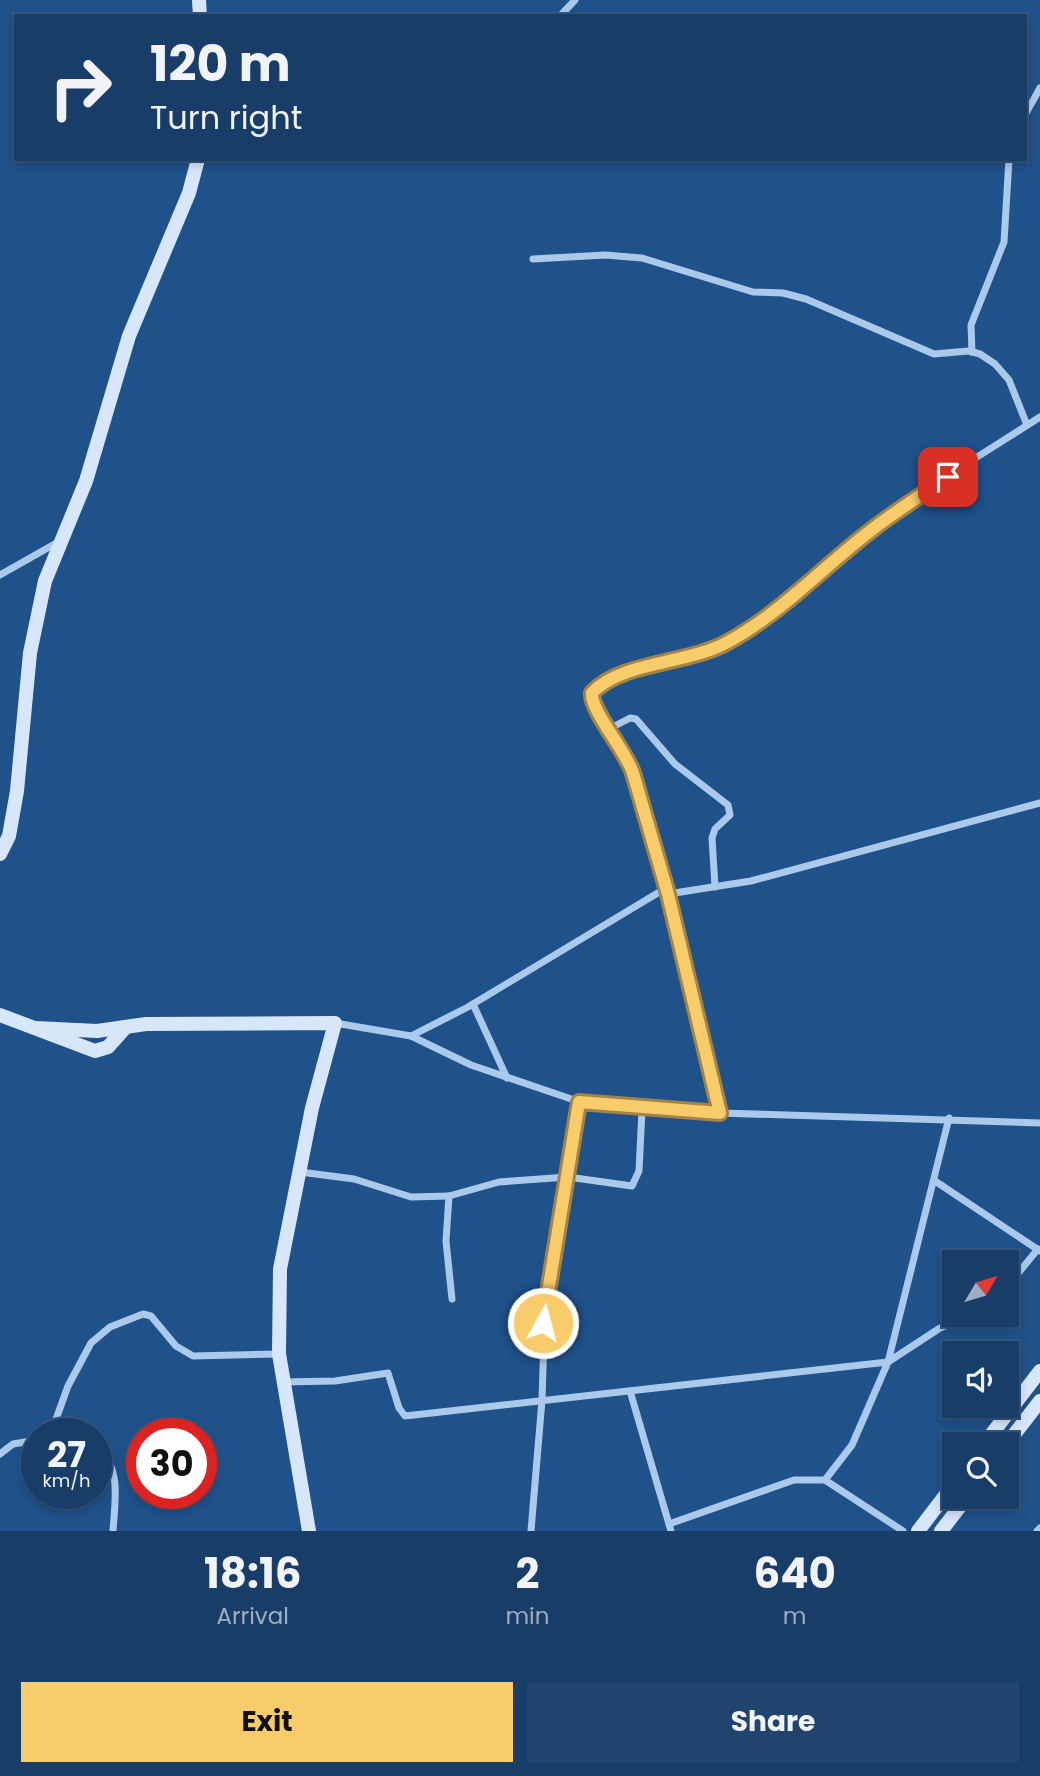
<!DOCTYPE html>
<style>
body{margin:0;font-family:Poppins,sans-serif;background:#20446e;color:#f1f3f6;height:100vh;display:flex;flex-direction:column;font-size:26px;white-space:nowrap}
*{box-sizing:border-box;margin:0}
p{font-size:23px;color:#9eaec0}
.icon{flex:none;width:38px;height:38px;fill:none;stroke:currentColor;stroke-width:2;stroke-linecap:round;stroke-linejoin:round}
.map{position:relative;height:1531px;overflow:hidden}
.drawer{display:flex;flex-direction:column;background:#173d68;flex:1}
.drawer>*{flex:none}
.hud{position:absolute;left:14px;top:14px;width:1013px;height:147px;border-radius:0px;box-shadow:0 4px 10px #0003,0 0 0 2px #36567c;background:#173d68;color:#f1f3f6;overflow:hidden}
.needle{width:46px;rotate:52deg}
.controls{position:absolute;left:942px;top:1250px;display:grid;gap:14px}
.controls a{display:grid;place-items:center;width:77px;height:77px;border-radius:0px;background:#173d68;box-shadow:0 4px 10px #0003,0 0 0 2px #36567c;font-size:35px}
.speed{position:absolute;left:21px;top:1418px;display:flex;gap:14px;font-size:35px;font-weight:700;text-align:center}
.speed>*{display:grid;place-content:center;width:91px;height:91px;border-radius:50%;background:#173d68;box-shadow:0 4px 10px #0003,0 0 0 2px #36567c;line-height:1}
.speed small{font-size:18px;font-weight:400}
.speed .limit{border:10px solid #d22;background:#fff;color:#111}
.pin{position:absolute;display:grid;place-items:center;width:60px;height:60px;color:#fff;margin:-30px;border-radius:14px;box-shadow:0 4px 10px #0006}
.me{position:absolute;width:77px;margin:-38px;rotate:7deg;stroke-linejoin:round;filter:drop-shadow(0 0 5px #0008)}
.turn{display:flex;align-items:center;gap:24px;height:147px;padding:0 21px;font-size:32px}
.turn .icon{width:91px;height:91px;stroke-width:2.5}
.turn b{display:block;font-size:49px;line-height:60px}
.eta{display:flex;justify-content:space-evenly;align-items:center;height:119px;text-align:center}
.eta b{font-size:42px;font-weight:700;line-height:49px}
.primary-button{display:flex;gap:14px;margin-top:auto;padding:14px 21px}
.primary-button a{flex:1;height:80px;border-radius:0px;background:#f9cc6b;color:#111;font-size:28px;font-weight:700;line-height:80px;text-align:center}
.primary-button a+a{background:#20446e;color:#f1f3f6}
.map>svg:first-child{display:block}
</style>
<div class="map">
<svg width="1040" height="1531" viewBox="0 0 1040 1531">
<rect width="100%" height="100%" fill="#1f518a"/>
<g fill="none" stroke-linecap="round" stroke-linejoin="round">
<!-- street -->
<g stroke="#abcaeb" stroke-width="7">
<polyline points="560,16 575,0"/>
<polyline points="1026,113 1040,88"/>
<polyline points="533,259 605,255 642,258 753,292 783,293 806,299 934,354 969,351 980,354 995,364 1009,380 1027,425"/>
<polyline points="972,352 971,325 1004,242 1009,159"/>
<polyline points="0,575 60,541"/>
<polyline points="609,729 630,718 636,719 675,764 728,805 730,815 715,829 712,838 715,887"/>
<polyline points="668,894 751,881 1040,803"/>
<polyline points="473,1004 507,1078"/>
<polyline points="335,1023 411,1036 471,1065 586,1104 720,1113 1040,1123"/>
<polyline points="411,1036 468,1007 666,888"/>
<path d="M720,1113L668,894L633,773C626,752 590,710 592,693C618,664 680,664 716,648C774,621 818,572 868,533C921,490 983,454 1040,417"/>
<polyline points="300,1172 354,1179 411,1197 449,1196 499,1182 568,1177 632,1186 639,1171 642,1110"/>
<polyline points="935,1181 1040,1251"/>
<polyline points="449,1196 446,1241 452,1299"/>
<polyline points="1006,1288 1038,1249"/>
<polyline points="283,1382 335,1381 388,1373 399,1408 405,1416 888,1362 940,1328 978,1314"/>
<polyline points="630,1391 671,1531"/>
<polyline points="53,1428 71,1433"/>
<polyline points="51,1433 68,1386 91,1343 110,1327 143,1314 151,1316 176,1346 193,1356 279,1354"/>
<path d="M96,1444C122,1469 115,1498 113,1531"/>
<polyline points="0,1454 13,1444 37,1440"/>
<polyline points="825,1480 852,1445 888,1362 949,1118"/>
<polyline points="669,1524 794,1480 825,1480 903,1531"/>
<polyline points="531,1531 542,1400 545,1304 579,1102"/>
<polyline points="1037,1531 1040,1528"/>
</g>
<!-- secondary -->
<g stroke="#d7e6f9" stroke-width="14">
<polyline points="199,0 200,16"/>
<polyline points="0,854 9,836 17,791 30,653 45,581 86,481 129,336 189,193 198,159"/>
<polyline points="0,1015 95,1051 108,1047 125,1028"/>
<polyline points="36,1028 97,1031 146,1024 335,1023 312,1108 280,1269 279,1354 309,1531"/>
<polyline points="984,1444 1040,1371"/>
<polyline points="1006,1445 1040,1401"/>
<polyline points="918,1531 954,1484"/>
<polyline points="941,1531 968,1496"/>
</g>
</g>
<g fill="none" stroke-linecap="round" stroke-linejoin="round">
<defs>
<path id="route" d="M543,1323L579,1102L720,1113L668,894L633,773C626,751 590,710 592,693C620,662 687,664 726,643C780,614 821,569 869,532C894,512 922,495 948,477"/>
</defs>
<!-- route casing -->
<use href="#route" stroke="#a28546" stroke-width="18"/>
<!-- route -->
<use href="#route" stroke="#f9cc6b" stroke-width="12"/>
</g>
</svg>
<div class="controls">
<a><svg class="needle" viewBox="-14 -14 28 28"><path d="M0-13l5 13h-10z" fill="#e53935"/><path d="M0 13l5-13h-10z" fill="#9eaec0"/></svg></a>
<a><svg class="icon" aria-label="sound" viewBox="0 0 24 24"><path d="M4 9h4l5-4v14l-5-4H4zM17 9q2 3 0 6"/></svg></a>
<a><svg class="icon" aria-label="search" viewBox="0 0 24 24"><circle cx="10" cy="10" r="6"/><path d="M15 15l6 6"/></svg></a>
</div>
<div class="speed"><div>27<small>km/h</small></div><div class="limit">30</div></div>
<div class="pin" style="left:948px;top:477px;background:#d93025"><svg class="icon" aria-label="arrive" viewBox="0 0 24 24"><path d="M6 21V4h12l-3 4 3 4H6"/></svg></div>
<svg class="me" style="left:543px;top:1323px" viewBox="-20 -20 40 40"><circle r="17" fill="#f9cc6b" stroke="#fff" stroke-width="3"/><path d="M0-11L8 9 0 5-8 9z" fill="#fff"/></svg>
<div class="hud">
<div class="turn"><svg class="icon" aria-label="right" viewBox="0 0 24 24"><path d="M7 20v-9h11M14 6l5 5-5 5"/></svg><div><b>120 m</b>Turn right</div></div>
</div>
</div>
<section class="drawer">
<div class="eta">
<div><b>18:16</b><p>Arrival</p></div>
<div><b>2</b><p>min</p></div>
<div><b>640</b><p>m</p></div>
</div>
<div class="primary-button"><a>Exit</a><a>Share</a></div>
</section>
